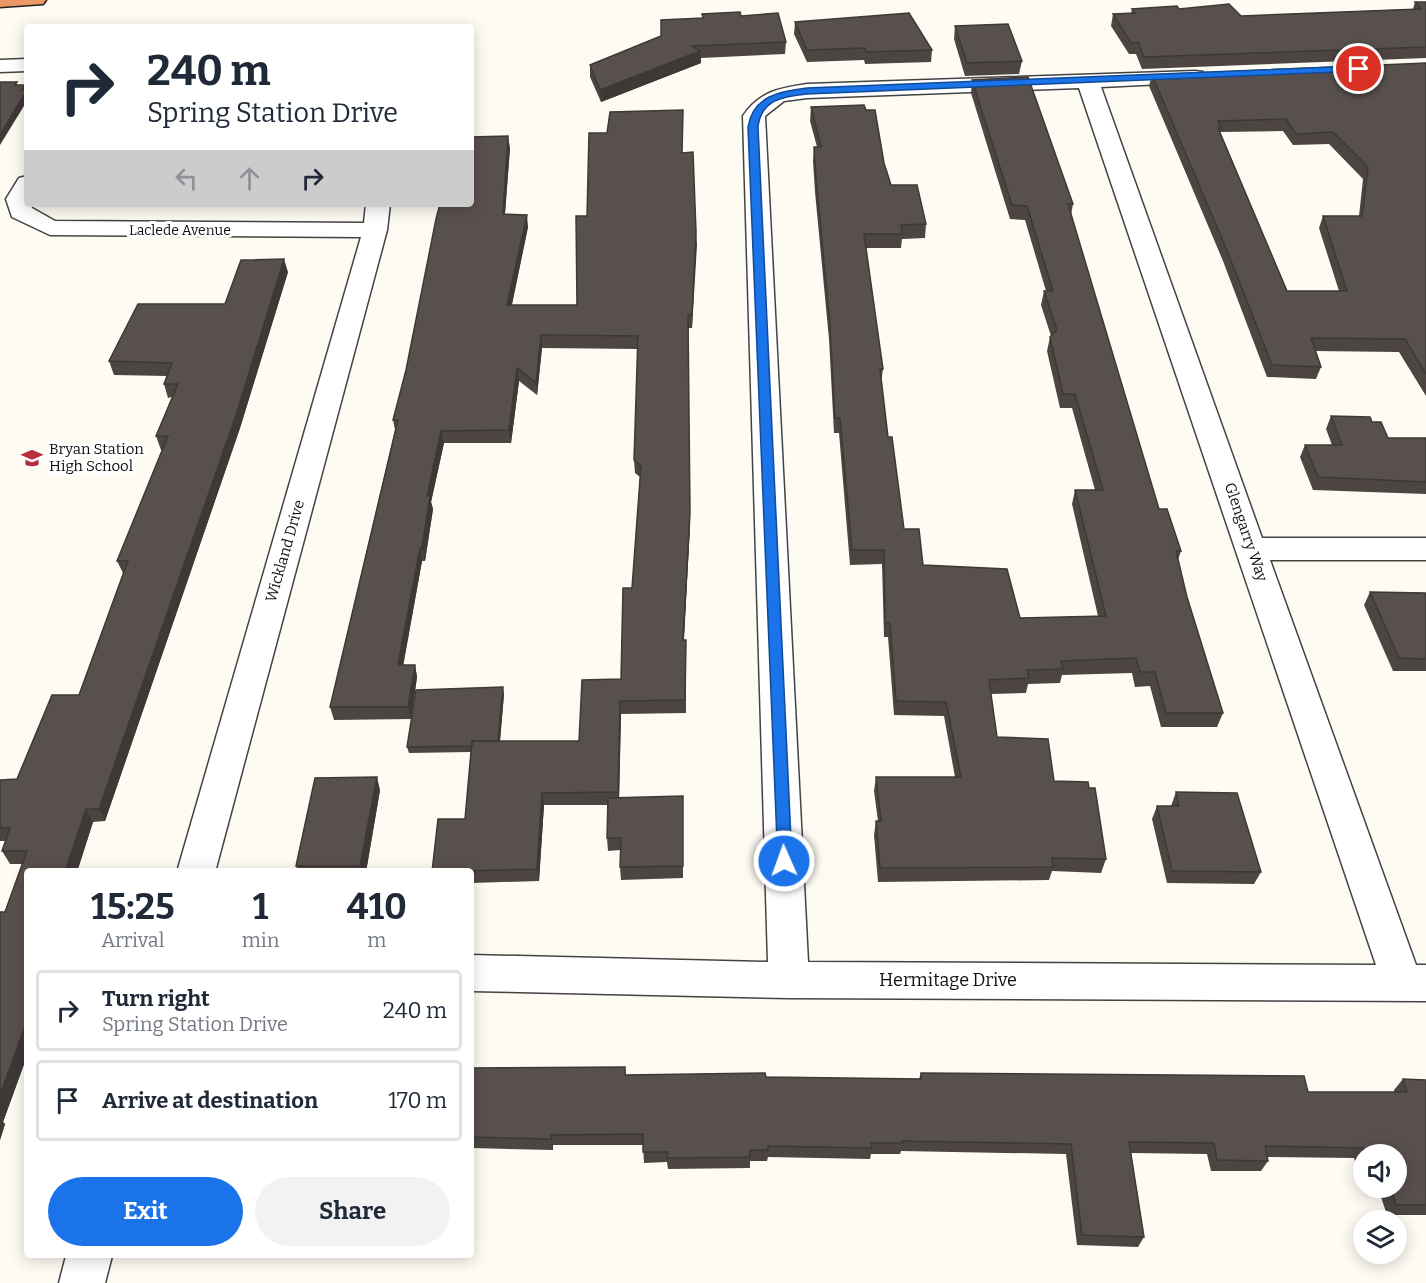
<!DOCTYPE html>
<style>
body{margin:0;font-family:Bitter,serif;background:#f2f2f3;color:#1f2937;height:100vh;display:flex;flex-direction:column;font-size:22px;white-space:nowrap}
*{box-sizing:border-box;margin:0}
p{font-size:20px;color:#747a83}
.icon{flex:none;width:33px;height:33px;fill:none;stroke:currentColor;stroke-width:2;stroke-linecap:round;stroke-linejoin:round}
.map{position:relative;flex:1;overflow:hidden}
.details{position:absolute;left:24px;top:868px;width:450px;height:390px;display:flex;flex-direction:column;background:#fff;border-radius:6px;box-shadow:0 3px 15px #0003}
.details>*{flex:none}
.hud{position:absolute;left:24px;top:24px;width:450px;height:183px;border-radius:6px;box-shadow:0 3px 15px #0003;background:#fff;color:#1f2937;overflow:hidden}
.fabs{position:absolute;left:1353px;top:1144px;display:grid;gap:12px}
.fabs a{display:grid;place-items:center;width:54px;height:54px;border-radius:50%;background:#fff;box-shadow:0 3px 15px #0003;font-size:30px}
.pin{position:absolute;display:grid;place-items:center;width:51px;height:51px;color:#fff;margin:-26px;border:3px solid #fff;border-radius:50%;box-shadow:0 2px 6px #0007}
.me{position:absolute;width:66px;margin:-33px;rotate:358deg;stroke-linejoin:round;filter:drop-shadow(0 0 4px #0008)}
.turn{display:flex;align-items:center;gap:21px;height:126px;padding:0 24px;font-size:27px}
.turn .icon{width:78px;height:78px;stroke-width:2.5}
.turn b{display:block;font-size:42px;line-height:51px}
.lanes{display:flex;align-items:center;height:57px;padding:0 24px;background:#0003;justify-content:center;gap:30px;direction:ltr}
.lanes .off{opacity:.35}
.eta{display:flex;justify-content:space-evenly;align-items:center;height:102px;text-align:center}
.eta b{font-size:36px;font-weight:700;line-height:42px}
.primary-button{display:flex;gap:12px;margin-top:auto;padding:12px 24px}
.primary-button a{flex:1;height:69px;border-radius:36px;background:#1a73e8;color:#fff;font-size:24px;font-weight:700;line-height:69px;text-align:center}
.primary-button a+a{background:#f2f2f3;color:#1f2937}
ul{padding:0;list-style:none}
li{display:flex;align-items:center;gap:18px;height:81px;margin:0 12px 9px;padding:0 12px;border:3px solid #e0e1e3;border-radius:6px}
li div{flex:1}
li b{display:block;font-size:22px}
li em{font-style:normal}
.map>svg:first-child{display:block}
</style>
<div class="map">
<svg width="1426" height="1283" viewBox="0 0 1426 1283">
<rect width="100%" height="100%" fill="#fefbf3"/>
<g fill="none" stroke-linecap="round" stroke-linejoin="round">
<defs>
<g id="minor">
<polygon points="27,59 27,71 0,72 0,60"/>
<path d="M1195,71L1203,72L1206,77L1203,82L1101,87L1262,538H1426V560H1270L1416,965H1426V1001L789,998L471,991V955L768,962L743,116C759,92 779,88 807,84ZM1079,88L1376,965L808,962L765,116L784,101L807,98Z"/>
<polygon points="27,176 27,204 31,204 32,208 55,221 364,223 366,204 390,204 387,230 215,872 177,872 361,237 50,235 12,217 6,199 19,178"/>
<polygon points="66,1256 112,1256 105,1283 59,1283"/>
</g>
<polygon id="motorway" points="0,0 46,0 43,4 0,7"/>
</defs>
<!-- minor casing -->
<use href="#minor" stroke="#434343" stroke-width="3"/>
<!-- motorway casing -->
<use href="#motorway" stroke="#212121" stroke-width="3"/>
<!-- minor -->
<use href="#minor" fill="#fff" fill-rule="evenodd"/>
<!-- motorway -->
<use href="#motorway" fill="#ec9864" fill-rule="evenodd"/>
</g>
<!-- wall -->
<g fill="#4c4542" fill-rule="evenodd">
<polygon points="1415,2 1426,2 1426,58 1142,69 1136,54 1129,54 1111,26 1113,14 1131,14 1132,9 1179,9 1241,16 1413,9"/>
<polygon points="741,16 786,42 785,54 701,58 701,63 601,102 590,77 590,65"/>
<polygon points="795,22 932,50 931,62 865,64 864,60 807,62 794,34"/>
<polygon points="955,26 1022,61 1019,74 965,76 954,39"/>
<path d="M1426,63V396L1399,352L1315,351L1321,367L1316,379L1267,377L1223,261L1149,86L1152,75ZM1283,131L1293,145L1329,144L1363,179L1359,216H1323L1319,228L1339,291H1287L1220,132Z"/>
<polygon points="972,80 1073,204 1071,215 1159,509 1181,551 1178,560 1187,597 1223,713 1217,727 1161,727 1150,686 1135,687 1132,673 1062,675 1060,683 1028,684 1026,693 991,694 997,737 1054,781 1106,859 1101,873 1052,871 1049,880 878,882 874,835 876,821 878,821 874,791 876,777 955,777 944,716 894,715 888,637 884,637 882,564 850,565 839,433 834,433 829,339 815,192 813,161 814,147 817,147 810,121 811,107 884,163 891,185 926,224 925,238 902,239 901,248 866,248 883,369 881,383 888,437 904,529 923,565 1020,618 1098,616 1072,504 1075,490 1095,490 1072,408 1060,408 1047,351 1050,337 1051,336 1041,305 1044,291 1046,291 1025,220 1010,219 971,93"/>
<polygon points="607,133 682,152 696,232 692,328 688,328 690,525 684,640 686,640 686,713 621,714 619,798 683,796 683,878 621,880 620,867 620,850 608,851 607,838 608,805 544,805 539,881 471,883 471,872 465,819 471,752 409,753 407,747 504,694 500,741 579,741 621,679 632,588 640,477 635,473 634,460 638,349 542,348 537,395 519,381 511,443 444,443 431,502 433,509 425,561 422,561 403,665 415,665 417,677 411,719 334,720 330,707 395,430 393,420 510,148 505,214 528,227 512,305 577,305 587,216"/>
<polygon points="288,272 240,428 105,821 93,822 77,872 27,872 27,1056 3,1122 5,1124 0,1140 0,912 5,912 22,864 10,864 2,851 6,841 0,841 0,780 17,779 79,695 123,573 117,561 162,450 161,450 156,436 172,397 168,398 164,384 167,376 114,375 109,361"/>
<polygon points="1331,416 1372,422 1388,438 1426,438 1426,494 1313,490 1300,457 1305,445 1332,445 1326,429"/>
<polygon points="1370,592 1426,593 1426,671 1393,671 1364,605"/>
<polygon points="380,790 366,872 298,872 296,866"/>
<polygon points="1176,792 1261,872 1254,884 1167,883 1152,819 1157,806 1171,806"/>
<polygon points="625,1067 626,1075 919,1079 921,1073 1308,1092 1394,1092 1394,1090 1403,1079 1426,1080 1426,1215 1387,1215 1378,1188 1396,1188 1396,1155 1364,1155 1364,1182 1361,1182 1354,1158 1267,1157 1268,1161 1261,1171 1211,1171 1207,1154 1131,1153 1144,1237 1138,1247 1077,1245 1066,1154 901,1151 900,1154 871,1154 870,1159 768,1157 767,1161 750,1161 750,1168 668,1169 667,1162 644,1163 643,1145 553,1145 553,1150 471,1148 471,1068"/>
</g>
<!-- shaded-wall -->
<g fill="#3e3836">
<polygon points="700,51 701,63 601,102 600,90"/>
<polygon points="25,85 27,91 27,101 0,145 0,135"/>
<polygon points="508,136 510,148 504,226 503,214"/>
<polygon points="527,215 528,227 509,317 507,305"/>
<polygon points="696,232 697,245 692,328 692,315"/>
<polygon points="284,259 288,272 240,428 105,821 99,809"/>
<polygon points="688,315 690,525 683,653 683,640"/>
<polygon points="541,335 542,348 537,395 536,383"/>
<polygon points="517,368 519,381 511,443 509,430"/>
<polygon points="441,431 444,443 431,502 433,509 425,561 422,548 427,496"/>
<polygon points="420,548 422,561 401,678 398,665"/>
<polygon points="415,665 417,677 411,719 408,707"/>
<polygon points="503,687 504,694 499,752 497,745"/>
<polygon points="620,701 621,714 619,804 618,792"/>
<polygon points="377,777 380,790 366,872 362,872 360,866"/>
<polygon points="542,793 544,805 539,881 537,869"/>
<polygon points="86,809 93,822 77,872 65,872"/>
<polygon points="27,1021 27,1056 3,1122 5,1124 0,1140 0,1095"/>
<polygon points="551,1135 553,1145 553,1150 551,1139"/>
</g>
<!-- building -->
<g fill="#58504d" stroke="#3e3836" stroke-width="1.5" fill-rule="evenodd">
<polygon points="1415,2 1426,2 1426,47 1144,57 1138,42 1131,43 1113,14 1135,13 1132,9 1177,6 1179,9 1229,4 1241,16 1421,9"/>
<polygon points="740,12 741,16 778,13 786,42 692,46 700,51 600,90 590,65 661,36 661,20 703,18 702,14"/>
<polygon points="909,13 932,50 866,52 865,48 807,50 795,22"/>
<polygon points="1008,24 1022,61 967,63 955,26"/>
<path d="M1426,63V374L1405,339L1311,338L1321,367L1272,365L1226,248L1152,75ZM1286,119L1296,134L1333,132L1368,167L1362,216H1323L1347,291H1287L1218,128H1221L1218,121Z"/>
<polygon points="1028,77 1073,204 1068,204 1159,509 1167,509 1181,551 1176,551 1187,597 1223,713 1166,713 1155,672 1140,672 1136,658 1061,661 1063,669 1027,670 1029,678 989,680 997,737 1048,739 1054,781 1088,782 1089,788 1095,788 1106,859 1052,858 1053,867 880,868 876,821 881,821 876,777 961,777 946,702 896,701 890,623 885,623 884,550 852,550 840,418 835,418 830,325 816,178 814,147 821,147 811,107 864,105 866,110 875,110 884,163 891,185 917,185 926,224 901,225 902,234 864,234 883,369 880,369 888,437 892,437 904,529 919,529 923,565 1007,569 1020,618 1106,616 1075,490 1103,490 1075,394 1063,394 1050,337 1057,330 1044,291 1053,291 1027,206 1012,205 972,80"/>
<polygon points="0,82 17,82 15,85 25,85 22,90 27,90 0,135"/>
<polygon points="683,110 682,153 693,152 696,232 692,315 688,315 690,513 683,640 686,640 685,700 620,701 618,792 542,793 537,869 432,872 438,819 465,819 472,741 579,741 582,680 621,679 623,588 632,588 641,466 634,460 638,336 541,335 536,383 517,368 509,430 441,431 427,496 430,496 422,548 420,548 398,665 415,665 408,707 330,707 398,420 393,420 406,370 436,219 440,204 471,204 471,137 508,136 503,214 527,215 507,305 577,305 576,216 587,216 589,133 607,133 610,112"/>
<polygon points="284,259 236,415 99,809 86,809 65,872 27,872 27,1021 0,1095 0,912 5,912 27,851 2,851 10,828 0,828 0,780 17,779 52,695 79,695 128,561 117,561 168,436 156,436 178,384 164,384 172,363 109,361 138,304 225,304 241,260"/>
<polygon points="1331,416 1370,417 1372,422 1381,422 1388,438 1426,438 1426,482 1318,477 1305,445 1342,445"/>
<polygon points="1370,592 1426,593 1426,659 1399,658"/>
<polygon points="503,687 498,741 472,741 472,746 407,747 416,690"/>
<polygon points="377,777 360,866 296,866 315,778"/>
<polygon points="1176,792 1237,793 1261,872 1172,871 1157,806 1179,806"/>
<polygon points="683,796 683,866 620,867 621,838 607,838 608,798"/>
<polygon points="625,1067 625,1075 765,1073 766,1077 921,1079 921,1073 1304,1076 1308,1092 1407,1092 1403,1079 1426,1080 1426,1205 1396,1205 1391,1188 1396,1188 1396,1155 1365,1155 1363,1148 1265,1146 1268,1161 1217,1160 1214,1143 1129,1142 1144,1237 1082,1235 1071,1144 902,1141 903,1143 871,1143 872,1148 768,1146 768,1150 750,1150 750,1157 667,1158 668,1152 643,1152 643,1134 551,1135 551,1139 471,1137 471,1068"/>
</g>
<!-- route -->
<path fill="#1a73e8" stroke="#114b97" stroke-width="1.5" d="M1359,66L1362,67V71L807,94C783,96 761,100 758,127L792,861L784,868L778,866L748,127C753,96 780,91 807,88Z"/>
<!-- icons -->
<defs>
<symbol id="school-bare" viewBox="-9 -9 18 18"><path d="M0-5L7-2L0 1L-7-2ZM-4 1L0 2.5L4 1V4Q0 6-4 4Z" fill="#b92f40" stroke="#fff" stroke-width="2.5" paint-order="stroke"/></symbol>
</defs>
<g fill-rule="evenodd">
<use href="#school-bare" x="17" y="443" width="30" height="30"/>
</g>
<g text-anchor="middle" dominant-baseline="central" stroke-width="6" stroke-linejoin="round" paint-order="stroke">
<!-- far-street labels -->
<g font-size="14" fill="#101010" stroke="#fff">
<text x="180" y="230">Laclede Avenue</text>
</g>
<!-- poi labels -->
<g font-size="15" fill="#101010" stroke="#fff" text-anchor="start">
<text x="49" y="449">Bryan Station<tspan x="49" dy="17">High School</tspan></text>
</g>
<!-- street labels -->
<g font-size="15" fill="#101010" stroke="#fff">
<text transform="translate(1246 532) rotate(71)">Glengarry Way</text>
<text transform="translate(285 551) rotate(-74)">Wickland Drive</text>
</g>
<!-- near-street labels -->
<g font-size="18" fill="#101010" stroke="#fff">
<text x="948" y="980">Hermitage Drive</text>
</g>
</g>
</svg>
<div class="fabs">
<a><svg class="icon" aria-label="sound" viewBox="0 0 24 24"><path d="M4 9h4l5-4v14l-5-4H4zM17 9q2 3 0 6"/></svg></a>
<a><svg class="icon" aria-label="layers" viewBox="0 0 24 24"><path d="M12 4l9 5-9 5-9-5zM3 14l9 5 9-5"/></svg></a>
</div>
<div class="pin" style="left:1359px;top:69px;background:#d93025"><svg class="icon" aria-label="arrive" viewBox="0 0 24 24"><path d="M6 21V4h12l-3 4 3 4H6"/></svg></div>
<svg class="me" style="left:784px;top:861px" viewBox="-20 -20 40 40"><circle r="17" fill="#1a73e8" stroke="#fff" stroke-width="3"/><path d="M0-11L8 9 0 5-8 9z" fill="#fff"/></svg>
<div class="hud">
<div class="turn"><svg class="icon" aria-label="right" viewBox="0 0 24 24"><path d="M7 20v-9h11M14 6l5 5-5 5"/></svg><div><b>240 m</b>Spring Station Drive</div></div>
<div class="lanes"><svg class="icon off" aria-label="left" viewBox="0 0 24 24"><path d="M17 20v-9H6M10 6l-5 5 5 5"/></svg><svg class="icon off" aria-label="ahead" viewBox="0 0 24 24"><path d="M12 20V5M6 11l6-6 6 6"/></svg><svg class="icon" aria-label="right" viewBox="0 0 24 24"><path d="M7 20v-9h11M14 6l5 5-5 5"/></svg></div>
</div>
<section class="details">
<div class="eta">
<div><b>15:25</b><p>Arrival</p></div>
<div><b>1</b><p>min</p></div>
<div><b>410</b><p>m</p></div>
</div>
<ul>
<li><svg class="icon" aria-label="right" viewBox="0 0 24 24"><path d="M7 20v-9h11M14 6l5 5-5 5"/></svg><div><b>Turn right</b><p>Spring Station Drive</p></div><em>240 m</em></li>
<li><svg class="icon" aria-label="arrive" viewBox="0 0 24 24"><path d="M6 21V4h12l-3 4 3 4H6"/></svg><div><b>Arrive at destination</b></div><em>170 m</em></li>
</ul>
<div class="primary-button"><a>Exit</a><a>Share</a></div>
</section>
</div>
